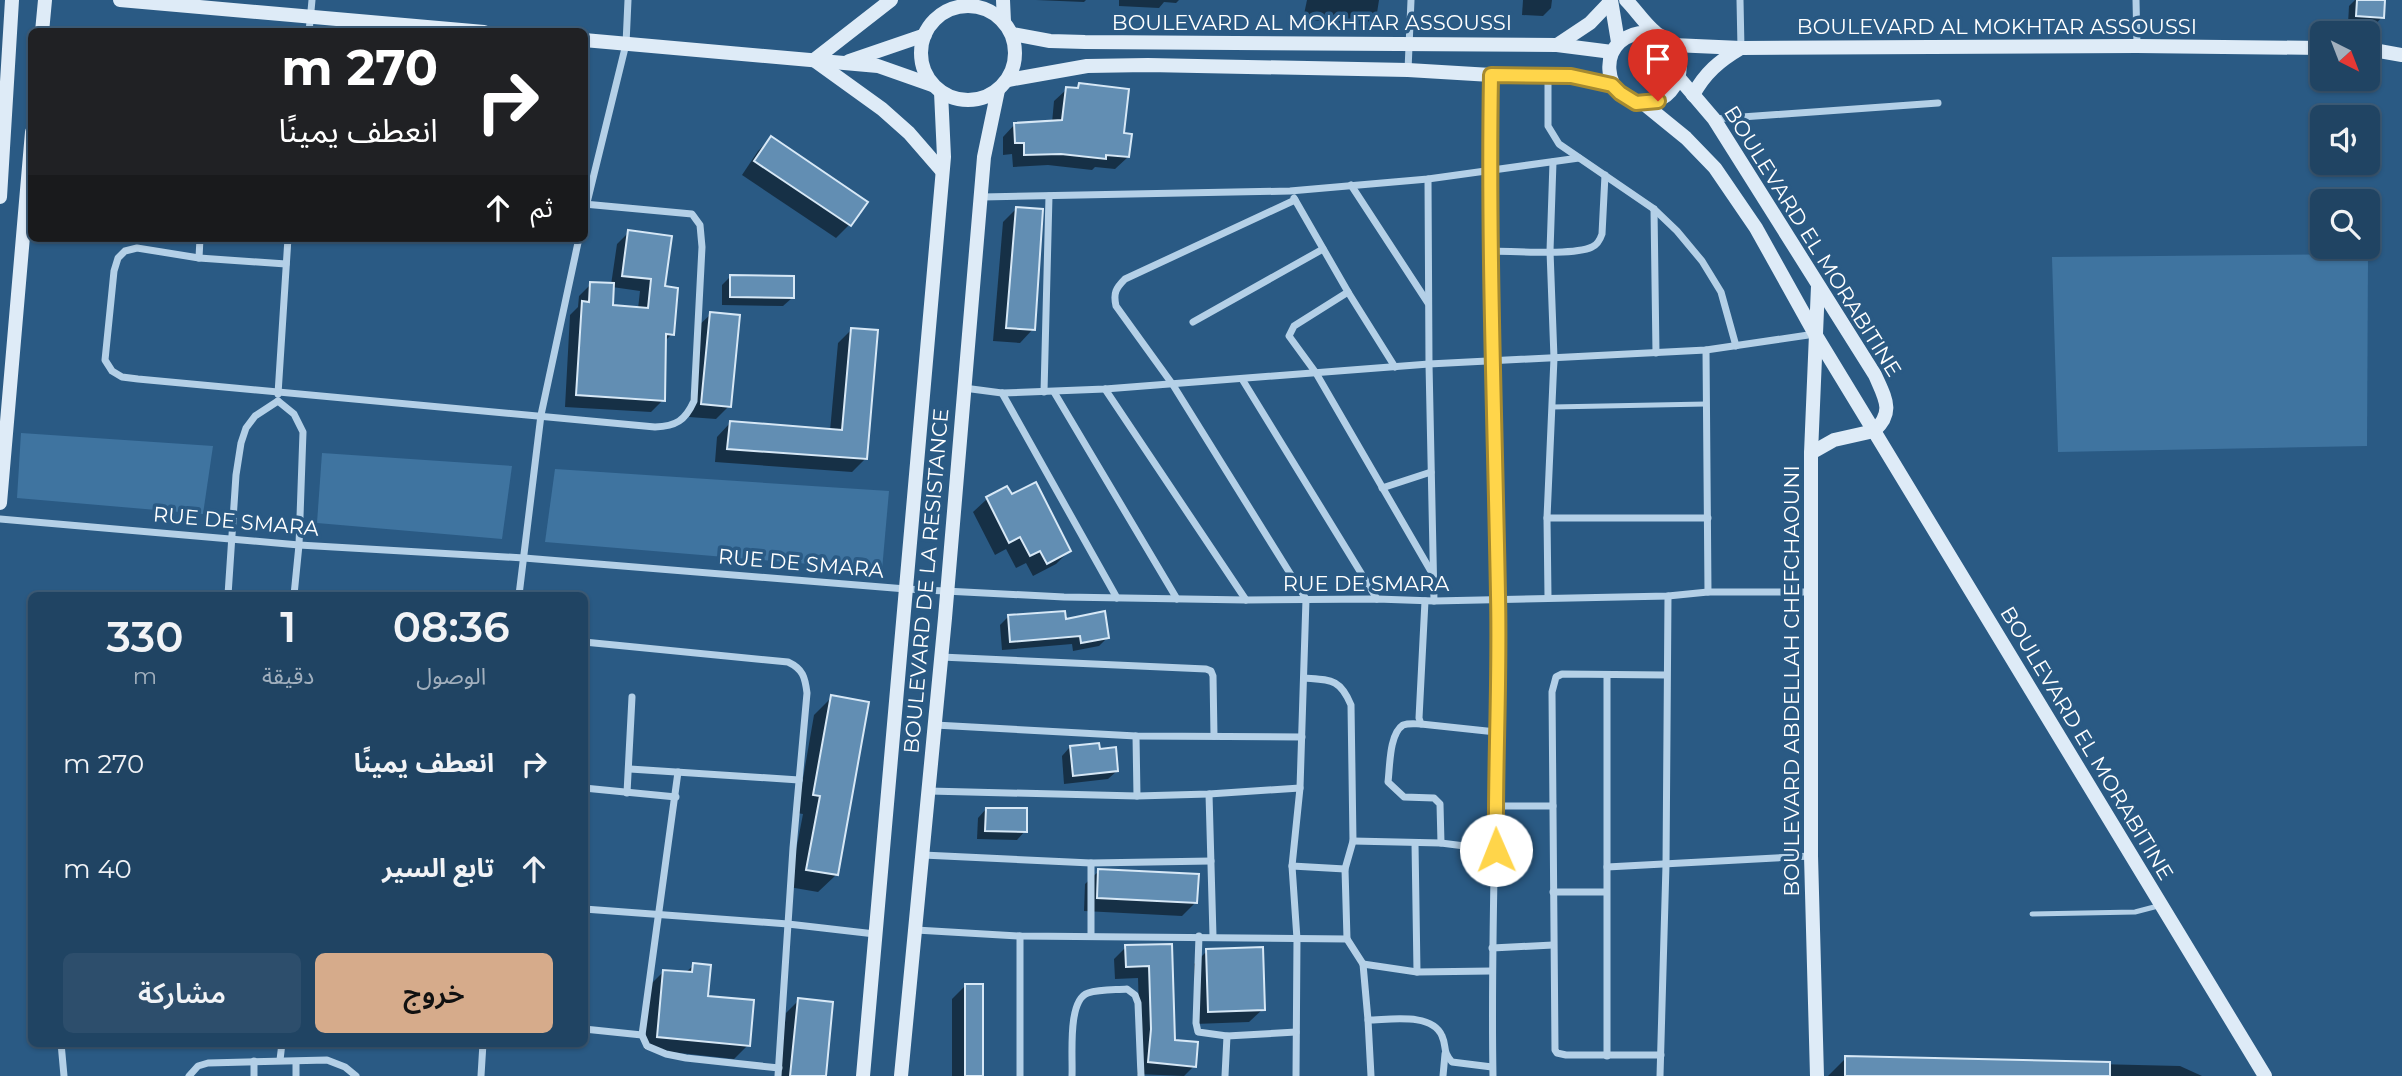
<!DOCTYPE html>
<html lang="ar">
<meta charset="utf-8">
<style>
body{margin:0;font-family:Montserrat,"Noto Sans Arabic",sans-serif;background:#2d4e6c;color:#f1f3f6;direction:rtl;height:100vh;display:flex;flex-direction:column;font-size:26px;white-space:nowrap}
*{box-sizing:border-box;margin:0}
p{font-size:23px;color:#a2b0be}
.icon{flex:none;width:38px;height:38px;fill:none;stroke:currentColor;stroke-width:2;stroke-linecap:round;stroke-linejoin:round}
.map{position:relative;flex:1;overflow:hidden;direction:ltr}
.side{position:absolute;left:28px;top:592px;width:560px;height:455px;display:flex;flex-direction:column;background:#204463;border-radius:10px;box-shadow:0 2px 5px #0004,0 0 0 2px #3d5c78;direction:rtl}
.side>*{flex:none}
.top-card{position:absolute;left:28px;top:28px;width:560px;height:214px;border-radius:10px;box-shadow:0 2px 5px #0004,0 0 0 2px #3d5c78;direction:rtl;background:#202124;color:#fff;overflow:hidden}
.needle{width:46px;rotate:138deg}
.tools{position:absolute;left:2310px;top:21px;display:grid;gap:14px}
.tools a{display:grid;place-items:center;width:70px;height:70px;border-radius:10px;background:#204463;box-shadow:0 2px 5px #0004,0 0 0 2px #3d5c78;font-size:35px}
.pin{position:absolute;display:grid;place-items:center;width:60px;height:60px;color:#fff;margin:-72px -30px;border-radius:50% 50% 50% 0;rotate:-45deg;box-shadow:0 0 7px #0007}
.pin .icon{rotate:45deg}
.me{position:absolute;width:77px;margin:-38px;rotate:359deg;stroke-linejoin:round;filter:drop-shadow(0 0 5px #0008)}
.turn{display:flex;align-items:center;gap:24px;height:147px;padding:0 35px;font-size:32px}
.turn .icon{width:91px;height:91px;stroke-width:2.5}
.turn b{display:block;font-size:49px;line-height:60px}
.then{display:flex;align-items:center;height:66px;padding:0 35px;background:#0003;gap:14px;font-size:26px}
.eta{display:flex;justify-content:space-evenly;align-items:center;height:119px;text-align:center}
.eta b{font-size:42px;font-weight:600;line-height:49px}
.button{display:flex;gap:14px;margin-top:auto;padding:14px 35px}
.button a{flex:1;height:80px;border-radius:10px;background:#d6ab8b;color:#111;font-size:28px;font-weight:600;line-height:80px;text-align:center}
.button a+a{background:#2d4e6c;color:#f1f3f6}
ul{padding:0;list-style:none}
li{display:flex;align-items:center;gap:21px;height:105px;padding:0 35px}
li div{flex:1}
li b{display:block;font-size:26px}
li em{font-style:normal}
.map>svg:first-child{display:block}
</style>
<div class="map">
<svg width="2402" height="1076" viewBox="0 0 2402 1076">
<rect width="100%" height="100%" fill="#2a5a84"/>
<!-- green -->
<g fill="#3f74a0">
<polygon points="2368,254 2367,446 2058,452 2052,257"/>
<polygon points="21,433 213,446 203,514 17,498"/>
<polygon points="322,453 512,466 502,539 317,523"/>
<polygon points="555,469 889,491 882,570 545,542"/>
</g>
<!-- shadow -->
<g fill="#0007" fill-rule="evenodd">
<polygon points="1036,0 1086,0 1084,2"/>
<polygon points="1119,0 1179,0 1176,3 1164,2 1159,8 1119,6"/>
<polygon points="1307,0 1379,0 1377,13 1364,26 1303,19"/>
<polygon points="1523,0 1552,0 1551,8 1543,16 1522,15"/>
<polygon points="2355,0 2384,0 2382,17 2374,26 2348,24 2349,6"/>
<polygon points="1079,85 1122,135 1128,157 1115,169 1095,167 1092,170 1048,165 1013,167 1012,154 1003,155 1003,137 1015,124 1052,123 1054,101 1067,89 1075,90"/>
<polygon points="771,138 865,202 849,225 836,238 742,175 758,151"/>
<polygon points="1016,209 1033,329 1020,343 993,341 1003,222"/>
<path d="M629,232L663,288L672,334L664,342L663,400L651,412L565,407L570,315L578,307L579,296L591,284L611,285L617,244ZM612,287L640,291L638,309L611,306Z"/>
<polygon points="731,276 792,298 783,306 722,305 722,285"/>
<polygon points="711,314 729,406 716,419 689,417 697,327"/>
<polygon points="851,330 865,459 852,472 715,462 717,437 730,423 830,431 838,343"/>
<polygon points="1007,488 1011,497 1069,551 1056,564 1033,576 1026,563 1016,568 1006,549 995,555 973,512 987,499"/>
<polygon points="1008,617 1064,621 1108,637 1099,646 1073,651 1072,644 1002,650 1000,625"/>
<polygon points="832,697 836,875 818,892 789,887 803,814 797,813 814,715"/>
<polygon points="1070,747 1117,771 1108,779 1064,784 1062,756"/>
<polygon points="986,809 1025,831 1017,840 977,839 978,818"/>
<polygon points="1099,871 1196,902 1182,916 1084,911 1085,884"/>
<polygon points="1171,945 1173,1042 1194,1066 1184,1076 1137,1074 1140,1042 1138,978 1115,979 1114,959 1126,947"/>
<polygon points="1207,951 1263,1009 1249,1022 1195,1024 1194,964"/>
<polygon points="694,965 706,998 748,1045 734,1059 644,1049 650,985 664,971 685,973"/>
<polygon points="965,986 982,1076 952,1076 952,999"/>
<polygon points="799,1000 824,1076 779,1076 786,1013"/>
<polygon points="1846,1058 2180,1066 2202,1076 1828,1076"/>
</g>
<!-- building -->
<g fill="#628eb3" stroke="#d7e8f6" stroke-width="2">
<polygon points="2357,0 2385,0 2384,18 2356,16"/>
<polygon points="1079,83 1129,89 1124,133 1132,134 1129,157 1106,155 1106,159 1061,154 1024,155 1024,143 1015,143 1014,123 1062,120 1066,87 1078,88"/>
<polygon points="771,136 868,202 851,226 754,161"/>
<polygon points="1016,207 1043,209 1035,330 1006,328"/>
<polygon points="628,230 672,236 665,286 678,288 674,335 666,334 665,401 576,395 582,301 589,302 590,282 614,283 613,305 648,308 651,279 622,276"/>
<polygon points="730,275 794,276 794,298 730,297"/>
<polygon points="710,312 740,315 731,407 701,404"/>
<polygon points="851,328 878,330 867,459 727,449 730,421 842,430"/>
<polygon points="1036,482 1071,551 1047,564 1040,551 1030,556 1020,537 1009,543 986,497 1007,486 1012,494"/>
<polygon points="1065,611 1066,619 1105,611 1109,638 1081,643 1080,636 1010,642 1008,615"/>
<polygon points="831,695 869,702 838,875 806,870 820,796 813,795"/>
<polygon points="1099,743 1100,749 1116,747 1118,771 1073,776 1070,746"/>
<polygon points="986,808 1027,808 1027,832 985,831"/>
<polygon points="1098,869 1199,874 1197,903 1097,898"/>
<polygon points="1172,944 1175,1040 1198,1042 1196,1067 1148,1062 1151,1029 1149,966 1126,967 1125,945"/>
<polygon points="1263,947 1265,1010 1208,1012 1206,949"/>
<polygon points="693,963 711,965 708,996 754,1000 750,1046 657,1037 663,970 692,972"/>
<rect x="965" y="984" width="18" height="92"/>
<polygon points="798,998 833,1002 826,1076 790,1076"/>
<polygon points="1845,1056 2110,1062 2110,1076 1845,1076"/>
</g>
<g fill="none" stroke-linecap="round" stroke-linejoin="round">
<!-- lane -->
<g stroke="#b4d0e7" stroke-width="5">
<polyline points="1552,407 1706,404"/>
<polyline points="2032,914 2135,912 2158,906"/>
</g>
<!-- street -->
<g stroke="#b4d0e7" stroke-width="7">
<polyline points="1740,0 1741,48"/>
<polyline points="2136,0 2137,45"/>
<polyline points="309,32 312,0"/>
<polyline points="1408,70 1411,0"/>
<path d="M1491,75C1489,171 1490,266 1491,361C1493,441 1498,520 1498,600C1499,758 1490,917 1493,1076"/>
<polyline points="1548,76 1548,126 1559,144 1654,209 1677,231 1702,261 1721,292 1736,346"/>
<polyline points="1714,119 1938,103"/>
<polyline points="1428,179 1429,364 1434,601"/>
<polyline points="1351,185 1428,303"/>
<polyline points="982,197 1290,191 1428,179 1579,158"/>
<polyline points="1294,198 1348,292 1294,326 1289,336 1316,373 1432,573"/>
<path d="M1295,200L1125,279C1116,288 1113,293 1116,306L1173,385L1306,599L1300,788L1292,866L1297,939L1296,1076"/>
<polyline points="1654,209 1656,353"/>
<polyline points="584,215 626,44 628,0"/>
<path d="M1490,251C1513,251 1573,256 1592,247C1597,245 1600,240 1602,234L1605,175"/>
<polyline points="199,258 200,238"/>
<path d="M286,264L199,258L137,248L125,251L118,258L114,271L105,360L112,371L122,377L138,379L655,427C676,426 685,421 694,401L702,247L700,225L692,214L584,204"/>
<polyline points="1348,292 1395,367"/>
<polyline points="1193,322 1323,249"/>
<polyline points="1706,350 1708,592"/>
<polyline points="1242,379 1377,599"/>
<polyline points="964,388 1002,393 1105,389 1429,364 1706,350 1815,334"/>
<polyline points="1105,389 1246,600"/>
<polyline points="1044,392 1049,196"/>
<polyline points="1054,392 1177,599"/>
<polyline points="1002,393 1117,598"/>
<polyline points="278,394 288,238"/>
<polyline points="278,401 294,414 303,432 299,545 294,595"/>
<polyline points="1382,488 1431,472"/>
<polyline points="1547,518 1708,518"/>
<polyline points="0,519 299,545 524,558 906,589 1064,597 1246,600 1377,599 1434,601 1668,596 1708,592 1811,592"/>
<polyline points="228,595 236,475 241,443 246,428 255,416 278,401"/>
<polyline points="519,595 541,415 579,238"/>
<polyline points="1548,597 1547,518 1554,358 1550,251 1553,162"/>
<polyline points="1425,601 1419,718 1421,724 1496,732"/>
<path d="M584,642L788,662C803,669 805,677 807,693L793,848L778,1076"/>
<polyline points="941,657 1206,669 1211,671 1213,676 1214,736"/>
<polyline points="1607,675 1607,1056"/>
<path d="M1304,678C1330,680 1340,678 1351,705L1353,841L1345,869L1347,939L1363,964L1368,1020C1389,1020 1432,1012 1442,1036C1447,1047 1442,1051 1452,1062L1492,1067"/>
<path d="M1421,724C1415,724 1409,723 1403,725C1389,734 1390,767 1388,782L1404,797L1434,798L1440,804L1441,843"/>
<polyline points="935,725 1136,736 1302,737"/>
<polyline points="1136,736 1137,796"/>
<polyline points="630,769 799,780"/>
<polyline points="678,772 642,1035 647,1046 666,1054 686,1058 779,1068"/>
<polyline points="584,788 676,797"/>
<polyline points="929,791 1137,796 1209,794 1300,788"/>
<polyline points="627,793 632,697"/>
<polyline points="1209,794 1213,936"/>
<polyline points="1495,806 1553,806"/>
<polyline points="1353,841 1441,843 1496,850"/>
<polyline points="1415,843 1417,972"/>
<polyline points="923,855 1091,863 1211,861"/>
<polyline points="1091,863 1091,936"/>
<polyline points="1292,866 1345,869"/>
<polyline points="1607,867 1811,856"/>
<polyline points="1553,892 1606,892"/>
<polyline points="584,909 788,924 875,934"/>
<polyline points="916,930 1020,936 1347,939"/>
<polyline points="1020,936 1020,1076"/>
<polyline points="1199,936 1196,1023 1198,1032 1227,1036 1296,1032"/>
<polyline points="1492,948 1553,945"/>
<polyline points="1363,964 1417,972 1491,971"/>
<polyline points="1368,1020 1371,1076"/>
<polyline points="584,1029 642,1035"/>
<polyline points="61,1043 64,1076"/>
<polyline points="1661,1055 1566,1055 1557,1053 1555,1050 1552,692 1556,677 1562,674 1666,675"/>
<polyline points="280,1060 282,1043"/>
<polyline points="189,1076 198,1066 208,1063 327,1060 345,1067 356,1076"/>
<polyline points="254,1076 254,1061"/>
<polyline points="296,1076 296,1062"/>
<polyline points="481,1076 483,1043"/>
<path d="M1072,1076C1073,1057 1067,1000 1088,993C1100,989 1115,990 1127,989L1135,995L1138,1003L1141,1076"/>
<polyline points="1225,1076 1227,1036"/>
<polyline points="1443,1076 1445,1054"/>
<polyline points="1660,1076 1666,865 1668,596"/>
</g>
<!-- secondary -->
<g stroke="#deebf7" stroke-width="14">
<polyline points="120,0 484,32"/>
<polyline points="891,0 814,60 882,109 909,133 942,171"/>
<polyline points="1003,0 1004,22"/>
<polyline points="1611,0 1618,42"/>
<path d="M1626,0C1636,10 1644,23 1655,32C1660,37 1668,39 1673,44C1681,56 1682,73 1675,85C1670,93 1663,99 1655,101C1599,115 1589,25 1656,33"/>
<circle cx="968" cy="53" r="47"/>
<polyline points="42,32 45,0"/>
<polyline points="1012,34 1050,41 1085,42 1557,45 1612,52"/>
<polyline points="584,40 878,66 932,85"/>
<polyline points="1557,45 1590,23 1611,1"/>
<polyline points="1673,45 1741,48 2137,46 2322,48"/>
<polyline points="2368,49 2402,55"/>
<polyline points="849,61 925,35"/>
<path d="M1679,78L1714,119L1875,375C1885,398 1895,412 1874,431"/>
<polyline points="1008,80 1087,66 1148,65 1408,70 1491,75 1571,76 1612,85"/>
<path d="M1693,95C1705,73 1719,61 1741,48"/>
<polyline points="1643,103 1686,138 1715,168 1756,228 1815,334 1874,431 2265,1076"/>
<polyline points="0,197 12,0"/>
<polyline points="1811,453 1834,440 1874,431"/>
<polyline points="0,503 32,132"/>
<polyline points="863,1076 944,157 941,92"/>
<polyline points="901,1076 945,618 984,157 998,90"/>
<polyline points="1817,1076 1811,856 1811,453 1818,286"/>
</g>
</g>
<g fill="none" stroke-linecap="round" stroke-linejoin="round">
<defs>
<path id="route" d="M1496,850C1495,765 1500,680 1498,595C1495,422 1488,248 1491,75L1571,76L1612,85L1620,93L1636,103L1658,101"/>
</defs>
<!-- route casing -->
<use href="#route" stroke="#a68a30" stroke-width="18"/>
<!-- route -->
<use href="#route" stroke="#ffd54a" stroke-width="12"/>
</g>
<g text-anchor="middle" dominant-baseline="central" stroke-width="7" stroke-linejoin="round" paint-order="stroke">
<!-- street labels -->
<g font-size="21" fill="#fff" stroke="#2a5a84">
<text x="1312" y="22">BOULEVARD AL MOKHTAR ASSOUSSI</text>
<text x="1997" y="26">BOULEVARD AL MOKHTAR ASSOUSSI</text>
<text transform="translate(1813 241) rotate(58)">BOULEVARD EL MORABITINE</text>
<text transform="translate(236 521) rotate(5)">RUE DE SMARA</text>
<text transform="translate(801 563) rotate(5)">RUE DE SMARA</text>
<text transform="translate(926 581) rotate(-85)">BOULEVARD DE LA RESISTANCE</text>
<text x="1366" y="583">RUE DE SMARA</text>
<text transform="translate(1791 681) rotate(-90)">BOULEVARD ABDELLAH CHEFCHAOUNI</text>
<text transform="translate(2087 743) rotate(59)">BOULEVARD EL MORABITINE</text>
</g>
</g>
</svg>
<div class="tools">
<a><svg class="needle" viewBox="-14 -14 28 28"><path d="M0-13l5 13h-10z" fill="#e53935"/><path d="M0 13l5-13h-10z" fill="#a2b0be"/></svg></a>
<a><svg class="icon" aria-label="sound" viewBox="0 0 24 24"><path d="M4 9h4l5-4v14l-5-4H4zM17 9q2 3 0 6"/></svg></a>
<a><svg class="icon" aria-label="search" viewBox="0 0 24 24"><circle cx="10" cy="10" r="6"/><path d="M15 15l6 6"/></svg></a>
</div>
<div class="pin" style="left:1658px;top:101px;background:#d93025"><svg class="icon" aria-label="arrive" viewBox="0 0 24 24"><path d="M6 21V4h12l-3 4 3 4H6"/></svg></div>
<svg class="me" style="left:1496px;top:850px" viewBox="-20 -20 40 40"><circle r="19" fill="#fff"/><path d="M0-13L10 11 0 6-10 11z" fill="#ffd54a"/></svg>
<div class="top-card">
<div class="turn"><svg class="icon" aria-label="right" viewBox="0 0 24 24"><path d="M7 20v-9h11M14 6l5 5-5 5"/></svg><div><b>270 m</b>انعطف يمينًا</div></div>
<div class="then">ثم<svg class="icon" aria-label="ahead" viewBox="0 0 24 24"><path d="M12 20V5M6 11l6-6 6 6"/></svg></div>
</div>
<section class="side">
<div class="eta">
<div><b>08:36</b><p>الوصول</p></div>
<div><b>1</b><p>دقيقة</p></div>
<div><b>330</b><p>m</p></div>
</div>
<ul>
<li><svg class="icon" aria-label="right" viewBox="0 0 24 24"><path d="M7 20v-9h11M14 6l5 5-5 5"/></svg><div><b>انعطف يمينًا</b></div><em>270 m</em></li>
<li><svg class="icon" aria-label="ahead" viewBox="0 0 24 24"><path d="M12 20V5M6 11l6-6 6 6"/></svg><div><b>تابع السير</b></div><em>40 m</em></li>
</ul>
<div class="button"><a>خروج</a><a>مشاركة</a></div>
</section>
</div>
